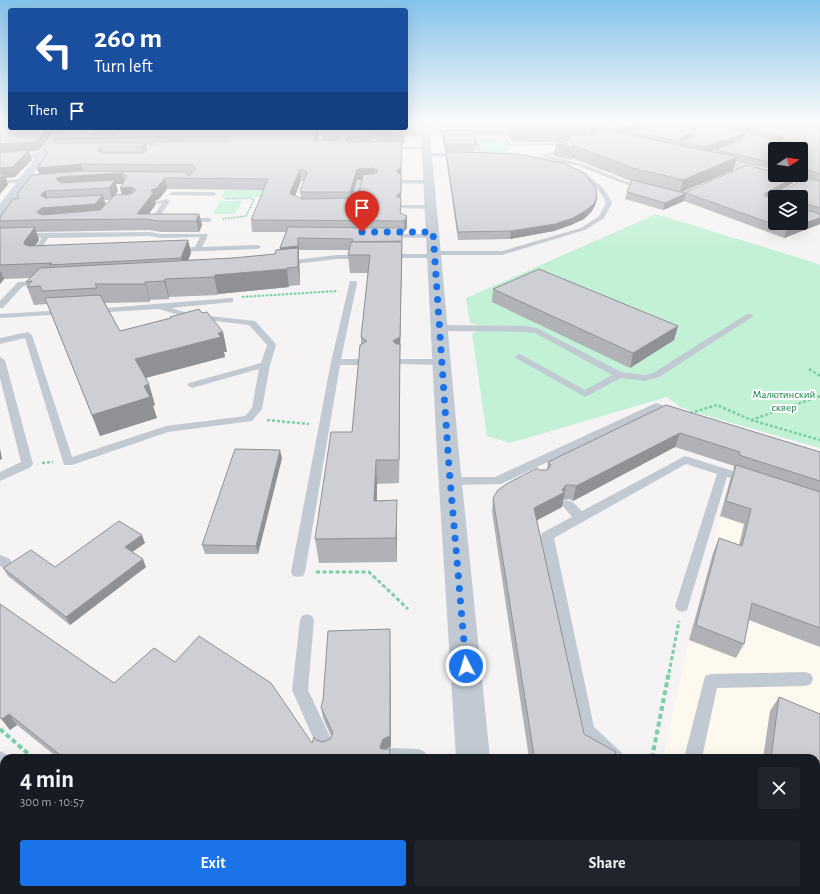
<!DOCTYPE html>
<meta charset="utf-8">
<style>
body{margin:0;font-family:"Alegreya Sans",sans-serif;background:#20242c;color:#f1f3f6;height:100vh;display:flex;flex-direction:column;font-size:15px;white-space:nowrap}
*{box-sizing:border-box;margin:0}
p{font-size:13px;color:#9ea1a6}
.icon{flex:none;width:22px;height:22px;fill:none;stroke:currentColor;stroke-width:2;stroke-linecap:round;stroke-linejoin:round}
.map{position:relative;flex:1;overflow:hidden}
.panel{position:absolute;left:0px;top:754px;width:820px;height:140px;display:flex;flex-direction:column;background:#171b24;border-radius:12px 12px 0 0;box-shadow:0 4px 16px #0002}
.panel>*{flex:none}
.hud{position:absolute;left:8px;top:8px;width:400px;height:122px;border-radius:4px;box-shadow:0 4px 16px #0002;background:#1a4fa0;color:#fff;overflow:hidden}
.needle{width:26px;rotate:78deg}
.tools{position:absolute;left:768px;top:142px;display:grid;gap:8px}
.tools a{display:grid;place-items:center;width:40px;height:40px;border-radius:4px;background:#171b24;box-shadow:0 4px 16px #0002;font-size:20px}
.pin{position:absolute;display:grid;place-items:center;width:34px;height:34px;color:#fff;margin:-41px -17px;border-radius:50% 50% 50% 0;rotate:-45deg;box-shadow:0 0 4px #0007}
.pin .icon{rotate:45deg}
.me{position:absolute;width:44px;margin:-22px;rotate:355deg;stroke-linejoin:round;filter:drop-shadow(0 0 3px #0008)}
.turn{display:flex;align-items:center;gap:14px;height:84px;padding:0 20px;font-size:18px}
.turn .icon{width:52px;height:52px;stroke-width:2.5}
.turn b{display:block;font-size:28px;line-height:34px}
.then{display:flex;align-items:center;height:38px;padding:0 20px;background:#0003;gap:8px;font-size:15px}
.round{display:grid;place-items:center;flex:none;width:42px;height:42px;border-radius:4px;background:#20242c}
.head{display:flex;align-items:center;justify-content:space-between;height:68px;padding:0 20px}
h1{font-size:24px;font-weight:700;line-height:30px}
.cta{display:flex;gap:8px;margin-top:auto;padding:8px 20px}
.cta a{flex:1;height:46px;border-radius:4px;background:#1a73e8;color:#fff;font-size:16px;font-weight:700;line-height:46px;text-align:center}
.cta a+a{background:#20242c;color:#f1f3f6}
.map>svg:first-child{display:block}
</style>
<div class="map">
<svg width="820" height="894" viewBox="0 0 820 894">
<rect width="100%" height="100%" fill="#f5f3f3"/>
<!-- commercial -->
<polygon fill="#fdf9ef" points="729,486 820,515 820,894 683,894 684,890 816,890 816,758 663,758 689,640 713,553 720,516"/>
<!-- green -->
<g fill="#c3f1d5">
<polygon points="478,138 502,138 508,153 483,153"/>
<polygon points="225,190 266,190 263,197 220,198"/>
<polygon points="220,201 242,201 235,214 213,214"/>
<polygon points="656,214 809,261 820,265 820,448 694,412 680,407 667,397 510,443 487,436 472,334 479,331 478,325 470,323 466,298"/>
</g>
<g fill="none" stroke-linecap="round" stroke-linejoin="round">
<!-- path-far4 -->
<polyline stroke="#7ad0a6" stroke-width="1.5" stroke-dasharray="2 1" stroke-linecap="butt" points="222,219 246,216 254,200 250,198 225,199"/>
<!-- path-far3 -->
<polyline stroke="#7ad0a6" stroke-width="2" stroke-dasharray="2.5 1.5" stroke-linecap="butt" points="242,297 337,291"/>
<!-- path-far2 -->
<g stroke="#7ad0a6" stroke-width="2.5" stroke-dasharray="3 2" stroke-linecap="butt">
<polyline points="809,369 820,376"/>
<polyline points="690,413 717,405 751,420 820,440"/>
<polyline points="267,420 309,424"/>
<polyline points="751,420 820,396"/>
<polyline points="42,463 53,462"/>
</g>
<!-- path-far1 -->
<g stroke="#7ad0a6" stroke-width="3" stroke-dasharray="4 2.5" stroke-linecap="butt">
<polyline points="316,572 369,572 408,609"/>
<polyline points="669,673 679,621"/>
</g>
<!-- path -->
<g stroke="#7ad0a6" stroke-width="4" stroke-dasharray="5 3" stroke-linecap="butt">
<polyline points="0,729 33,758"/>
<polyline points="652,758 669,672"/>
<polyline points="186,890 190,894"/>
<polyline points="541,890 541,894"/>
<polyline points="611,890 614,894"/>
</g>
<!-- service -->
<g fill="#c1cad2" fill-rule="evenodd">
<polygon points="548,123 553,124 583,123 579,126 551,126"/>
<polygon points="700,123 707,123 763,140 761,141 732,135"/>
<polygon points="474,132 476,133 482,153 480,154 465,154 465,153 477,152 472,133"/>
<polygon points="503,132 511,144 569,143 571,144 569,145 509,146 507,145 501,133"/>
<polygon points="387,147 427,147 429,148 427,149 385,149"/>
<polygon points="564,148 568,149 549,156 583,164 625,181 648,188 645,190 621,183 579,166 545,158 543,155"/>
<polygon points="427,153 461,153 464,155 461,157 425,156 425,154"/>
<path d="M577,171C593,177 605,187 612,203L604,218L585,230L502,255H438V258H387L383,256L387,254H432L433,252L435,251H502L581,228L599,216L606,203C600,188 589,181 575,174L574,173Z"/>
<polygon points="26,179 27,180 24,182 0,184 0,180"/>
<polygon points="360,180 374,180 377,182 374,184 362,184 358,205 364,207 355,209 352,207 357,182"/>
<polygon points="401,180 429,180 432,182 429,184 399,183 399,181"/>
<polygon points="172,192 214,192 217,194 214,196 170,195 169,194"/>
<polygon points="773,196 778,197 775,197 775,199 771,202 775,203 775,207 764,203 764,201"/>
<polygon points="167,199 170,201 159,218 163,220 160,222 152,222 151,221 162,203 158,204 155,202"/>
<polygon points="401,205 431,205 434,207 431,209 399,208 398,207"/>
<polygon points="185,218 209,218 212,220 209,222 183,221 182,220"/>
<polygon points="149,232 161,234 207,234 208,235 202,247 258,245 261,247 258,249 175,252 172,250 173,249 195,247 200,237 161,238 149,236 48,238 38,254 39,258 34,258 30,256 42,238 0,239 0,235 37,233"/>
<polygon points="388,234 433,234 436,236 433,238 386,237 386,235"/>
<polygon points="337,255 362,255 366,257 362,259 337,259 286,265 282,263 286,261"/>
<polygon points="41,281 44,281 44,285 23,286 3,308 0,308 0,301 18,282"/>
<polygon points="350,281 356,281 357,283 341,359 362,359 367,362 362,365 340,365 305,572 303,576 298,577 293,576 291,572 331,362"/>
<polygon points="230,298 233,298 233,302 171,308 191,314 255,321 275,343 276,345 270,365 262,409 252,421 168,432 72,465 64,465 25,338 0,344 0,338 28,332 32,335 72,457 166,426 245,416 252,408 259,369 192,388 187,385 189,383 261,363 267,345 249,325 190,318 158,309 94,313 90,311 94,309"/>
<polygon points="65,310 68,310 69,312 68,314 0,318 0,314"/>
<polygon points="747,314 750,314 754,316 659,377 645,381 621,378 585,397 514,357 519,354 522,355 585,390 612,375 535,333 525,332 439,331 435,328 439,325 525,326 537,328 621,372 645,375 653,373"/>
<polygon points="0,357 5,360 33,464 31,467 0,481 0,472 21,462 0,378"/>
<polygon points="400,359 441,359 446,362 441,365 397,364 395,362 397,360"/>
<polygon points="656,403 679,410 680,412 675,415 657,410 501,484 450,485 446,484 444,481 446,478 450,477 495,477"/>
<path d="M685,456L749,476L751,479L749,482L745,483L727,477L687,610L682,612L677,610L675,606L717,474L686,464L554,538L594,727L621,752L624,758H603L581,737L579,731L541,536L542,533L572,517L561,504L563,501C572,498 576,506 582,511Z"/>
<polygon points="0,555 10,559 12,563 10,567 5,568 0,566"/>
<polygon points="307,614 312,616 314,620 308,690 333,743 330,749 324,751 318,749 292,690 300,620 302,616"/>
<polygon points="805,672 811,674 813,679 811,684 805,686 717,688 702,758 684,758 705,676 711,674"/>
<polygon points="390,748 419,749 425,752 428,758 382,758 384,751"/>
<polygon points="652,890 672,890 671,894 651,894"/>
</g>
<!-- minor -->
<g fill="#c1cad2" fill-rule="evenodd">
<polygon points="425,130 538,130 543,133 538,136 422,135 420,133"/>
<polygon points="706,156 775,172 775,175 791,175 820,182 820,188 702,161 701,159"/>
</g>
<!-- tertiary -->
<g fill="#c1cad2" fill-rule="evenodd">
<polygon points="421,123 429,123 459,454 490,758 456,758 437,454 421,136 289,136 284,133 289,130 421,130"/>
<polygon points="43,152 47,153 48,155 47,157 0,161 0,155"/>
<polygon points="428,890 468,890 467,894 427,894"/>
<rect x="475" y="890" width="40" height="4"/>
</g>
<!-- secondary -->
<g fill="#c1cbd6" fill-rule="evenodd">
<polygon points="58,128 67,128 4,215 0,216 0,204"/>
<polygon points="0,751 14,758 4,758 4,791 0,789"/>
<polygon points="0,838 4,839 4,880 0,879"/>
<polygon points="12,890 54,890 56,894 14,894"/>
<polygon points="110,890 152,890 154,894 112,894"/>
</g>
</g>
<!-- wall -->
<g fill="#b0b2b7" fill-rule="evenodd">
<path d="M440,123H571V125L590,126L591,124L592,123H820V224L784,238L684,201L663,210L625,199L627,192L631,181L572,158V160L554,156L556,144L560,142H512L508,137L509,128H441ZM744,133L751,135V136L715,150L714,153L710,152L742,139ZM775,149H801V175H797L814,180L783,191H780L793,183L682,192L733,170L736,162L775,170ZM778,192L776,197H801L775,223L769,197Z"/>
<path d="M68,128H405V144L402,143V146L401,213L407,216V228L404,232H402L400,358L399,483L377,484V501L397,524V562L319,563L315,539L352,432L361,345V337L368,273H350L348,255L349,250H299V258L300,285L289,286V287L218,294V295L169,297V299L150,300V302L105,303L120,331L170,318V317L202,313L223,332L227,352H224L225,357L146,378L155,405L153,406L157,418L100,436L47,304L34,305L27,287L28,286L26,282L30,278L4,279L0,284V217L18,198L17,194L39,174L37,168L46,156L43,149L53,143L52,138ZM86,128H90L92,135L87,133ZM318,128H325L322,136L323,141L318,140L319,138ZM372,139H374L379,141H372ZM147,146H151L147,150ZM357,180H362L359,193V198H352ZM301,181H304L300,191L301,199L295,196ZM116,184H122V195H115L118,191ZM167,189L264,190L251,220L252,232H286L280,249L275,254L233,258L188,260L191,253L188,240L35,246L39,240L36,232L149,230L161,232H199L202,225L199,214H149L156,204L155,201L159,199ZM104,200H110L106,204Z"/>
<polygon points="443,130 476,144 475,151 445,152 442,137"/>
<polygon points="446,152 597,196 596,203 592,211 584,219 571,225 554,231 510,239 458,240 446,158"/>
<polygon points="493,289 678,326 674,340 630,368 492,302"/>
<polygon points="666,405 820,452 820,647 749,620 744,644 736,658 689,640 713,553 719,538 739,545 744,524 720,516 730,480 734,470 733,470 734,466 675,447 573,501 569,499 563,500 562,507 537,520 584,734 614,758 529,758 492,512 493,498 547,470 548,462"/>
<polygon points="282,458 258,554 205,554 202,545"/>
<polygon points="145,543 132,552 146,567 70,625 8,576 3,568 55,567"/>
<polygon points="0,604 114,683 175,662 312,743 316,740 323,742 330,739 331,736 323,718 321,707 390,629 391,747 385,749 390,758 58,758 17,725 10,730 0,718"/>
<polygon points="779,697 820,714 820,801 816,799 816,758 763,758 770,711"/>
<polygon points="219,890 360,890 358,894 224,894"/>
<polygon points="684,890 774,890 774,893 776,894 683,894"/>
</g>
<!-- shaded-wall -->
<g fill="#909195">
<polygon points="639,123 640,123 639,129 630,131 629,132 621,135 622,129"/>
<polygon points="598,127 596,139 589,142 591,129"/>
<polygon points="47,128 57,128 39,151 29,152 32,160 15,177 6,178 8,185 0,194 0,144"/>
<polygon points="318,128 319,138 315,150 314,140"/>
<polygon points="690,133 688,140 682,142 679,138"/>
<polygon points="744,133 742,139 704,154 705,147"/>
<polygon points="348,137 349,146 345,140"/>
<polygon points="402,141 402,150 400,225 400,204 396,196 398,181 397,170"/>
<polygon points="146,143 148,152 144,156 142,146"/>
<polygon points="101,146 104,156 97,149"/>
<polygon points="737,157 733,170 680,193 683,180"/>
<polygon points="81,164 84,174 41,178 37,168"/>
<polygon points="374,168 375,179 357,180 351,204 350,192 357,169"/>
<polygon points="300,170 301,181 292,203 290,192"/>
<polygon points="122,173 125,184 116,184 118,191 112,200 109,188 62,188 56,179 58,177"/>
<polygon points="796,176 793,183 762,202 764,194"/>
<polygon points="165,178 167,189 159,199 155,201 156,204 145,219 137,214 151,190"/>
<polygon points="131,187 134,198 123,199 120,188"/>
<polygon points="45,191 49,202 41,195"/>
<polygon points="686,193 684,201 663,210 665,203"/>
<polygon points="103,195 106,207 98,216 46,220 37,212 42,208"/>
<polygon points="597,196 596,203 592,211 584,219 571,225 554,231 510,239 511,231"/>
<polygon points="199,214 202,225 199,232 196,221"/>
<polygon points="407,216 407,228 404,232 404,221"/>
<polygon points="820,218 820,224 784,238 787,229"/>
<polygon points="35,227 39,240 29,255 24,242"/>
<polygon points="298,238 299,250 299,258 300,285 298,267 281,260 280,248"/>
<polygon points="188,240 191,253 184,271 181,258"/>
<polygon points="402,242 400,358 399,483 399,460 393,341"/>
<polygon points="287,269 289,287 218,294 218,295 214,277 215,275"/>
<polygon points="0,270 4,279 0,284"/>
<polygon points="165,279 169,297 169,299 164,281"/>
<polygon points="145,282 150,300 150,302 145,284"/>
<polygon points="678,326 674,340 630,368 633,353"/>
<polygon points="223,332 227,352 224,352 225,357 141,379 135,359"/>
<polygon points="149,384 155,405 153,406 157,418 100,436 92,415 144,386"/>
<polygon points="680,433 675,447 573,501 576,486"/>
<polygon points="0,448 2,459 0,460"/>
<polygon points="280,450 282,458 258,554 256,546"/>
<polygon points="376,460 377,484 376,524 374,501"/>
<polygon points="566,485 562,507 532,523 534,508 562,490"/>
<polygon points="397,500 397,562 396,538"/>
<polygon points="142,535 145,543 128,555 125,547"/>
<polygon points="143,559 146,567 70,625 66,617"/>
<polygon points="390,629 391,747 383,750 381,758 380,747"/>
<polygon points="9,714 17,725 10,730 2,719"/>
<polygon points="354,890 360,890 358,894 352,894"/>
</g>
<!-- building -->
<g fill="#cdcfd5" stroke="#909195" fill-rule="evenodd">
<polygon points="0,123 10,123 10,128 47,128 36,142 0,144"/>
<polygon points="622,123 628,125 629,123 639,123 622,129 591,124"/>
<path d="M641,123H717L744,133L705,147L630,131L643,127ZM690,133L694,136L682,141L679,138Z"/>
<polygon points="736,123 820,123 820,174 801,168 801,149 775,149 775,163 715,150 751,136 751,134 781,141 784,138"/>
<polygon points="509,125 577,125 598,127 591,129 513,130"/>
<path d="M59,128H86L84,132L93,135H114L117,133L114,130H95L90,128H318L314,140L338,141L340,139L336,136H322L325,128H405V135L402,134V136H386L373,129H369L367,133L372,136L348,137L345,140L349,142L402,141L401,168L397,170L398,173L401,174V192L396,196L401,198L400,213L407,216L404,221L251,220L268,179L165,178L157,188L151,190L153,193L137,214H199L196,221H158L146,219L33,220L0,221V217L13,199L19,198L17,194L32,175L81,171L185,172L189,176L196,168L192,165L81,164L37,168L48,153L43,149L48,143H146L142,146H101L97,149L101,153H144L156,142L229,141L231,139L227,136L52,138ZM374,168L377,170V173L363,175L359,193L364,194L363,198L302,199L291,194L290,192L300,170L306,171L307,173L300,191L303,192H350L357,169ZM122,173L127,176L120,188L131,187L136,190L131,194L115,195L100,210L42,215L37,212L42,208L95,204L103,195L45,198L41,195L45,191L109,188L115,180L61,183L56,179L58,177Z"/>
<polygon points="443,130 472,130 476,144 445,144"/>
<polygon points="607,130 737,157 683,180 633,168 572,145 573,148 556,144 571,138 567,135 591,135"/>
<polygon points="29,150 12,167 0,168 0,153"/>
<polygon points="446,152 467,152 517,154 564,163 586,174 596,189 597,196 594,204 585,211 573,218 555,224 511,231 458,232"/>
<polygon points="746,165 775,172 775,175 791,175 796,176 764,194 765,196 775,199 775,223 801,223 801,197 779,197 779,195 777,194 779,191 783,191 805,178 820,181 820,208 804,203 802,204 803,209 820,214 820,218 787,229 686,193 665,203 627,192 632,180 684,193"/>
<polygon points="4,174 0,179 0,175"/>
<polygon points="35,227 24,242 24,244 29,246 188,240 181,258 49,265 52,263 0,265 0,228"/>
<polygon points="288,227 402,228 402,241 352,242 353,239 298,238 298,246 280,248"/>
<polygon points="351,242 402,242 400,337 393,341 396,344 400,344 399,460 376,460 374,501 397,500 396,538 315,539 331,432 352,432 360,345 367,341 361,337 370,255 348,255"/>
<polygon points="298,248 298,267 287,268 287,269 215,275 214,277 165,279 164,281 145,282 145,284 95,284 97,288 42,291 40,286 27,287 32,281 26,282 40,268 233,258 275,254 276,250"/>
<polygon points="539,269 678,326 633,353 493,289"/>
<polygon points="100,295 120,331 171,318 170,317 199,309 202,313 207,312 223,332 218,333 221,337 135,359 149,384 144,386 150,397 92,415 45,298"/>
<polygon points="666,405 820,452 820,481 739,455 740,452 680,433 576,486 572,485 566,485 562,490 565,492 534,508 584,734 616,752 614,758 536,758 534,755 493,498 498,490 508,483 537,468 539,470 547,470 551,465 548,462"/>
<polygon points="235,449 280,450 256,546 202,545"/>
<polygon points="736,465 820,492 820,628 752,603 744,644 696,625 719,538 742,546 751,509 726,501"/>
<polygon points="119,521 142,535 125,547 143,559 66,617 3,568 31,550 55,567"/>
<polygon points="0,604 114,683 154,648 175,662 199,636 271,683 312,743 314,737 316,740 323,742 330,739 333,733 321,707 323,700 328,631 390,629 390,736 383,739 380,747 381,749 390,749 390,758 64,758 9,714 2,719 0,717"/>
<polygon points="779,697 820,714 820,782 816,781 816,758 771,758"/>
<polygon points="226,890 354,890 352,894 231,894"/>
<polygon points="687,890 774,890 774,893 776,894 687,894"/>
</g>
<!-- sky -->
<linearGradient id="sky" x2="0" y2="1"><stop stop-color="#85c3ea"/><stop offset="0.49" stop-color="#fafafa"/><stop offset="1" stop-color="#fafafa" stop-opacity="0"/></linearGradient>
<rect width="820" height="249" fill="url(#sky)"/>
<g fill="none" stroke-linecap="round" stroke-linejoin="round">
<!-- route -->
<polyline stroke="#1a73e8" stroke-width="7" stroke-dasharray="0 12.6" points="362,232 433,232 449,467 466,666"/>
</g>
<g text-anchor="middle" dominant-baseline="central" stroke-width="4" stroke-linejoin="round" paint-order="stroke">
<!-- park labels -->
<g font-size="11" fill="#17864f" stroke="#fff">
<text x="784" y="394">Малютинский<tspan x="784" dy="13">сквер</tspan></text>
</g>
</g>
</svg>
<div class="tools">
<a><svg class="needle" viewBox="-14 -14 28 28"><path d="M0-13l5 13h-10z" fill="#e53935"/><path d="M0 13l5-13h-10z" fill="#9ea1a6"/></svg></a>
<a><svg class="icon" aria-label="layers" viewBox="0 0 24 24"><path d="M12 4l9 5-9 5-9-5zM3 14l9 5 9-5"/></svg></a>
</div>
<div class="pin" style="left:362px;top:232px;background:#d93025"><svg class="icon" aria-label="arrive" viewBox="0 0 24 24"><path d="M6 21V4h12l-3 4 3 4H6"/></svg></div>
<svg class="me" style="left:466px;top:666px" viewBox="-20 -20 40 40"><circle r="17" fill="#1a73e8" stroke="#fff" stroke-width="3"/><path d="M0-11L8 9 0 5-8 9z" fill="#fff"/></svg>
<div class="hud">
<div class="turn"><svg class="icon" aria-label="left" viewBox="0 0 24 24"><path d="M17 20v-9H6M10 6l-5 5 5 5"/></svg><div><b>260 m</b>Turn left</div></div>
<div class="then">Then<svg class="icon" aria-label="arrive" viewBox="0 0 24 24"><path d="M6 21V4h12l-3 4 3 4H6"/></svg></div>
</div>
<section class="panel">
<div class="head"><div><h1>4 min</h1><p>300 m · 10:57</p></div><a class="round"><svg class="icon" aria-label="close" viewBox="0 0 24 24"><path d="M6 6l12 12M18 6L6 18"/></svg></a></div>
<div class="cta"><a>Exit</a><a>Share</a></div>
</section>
</div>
